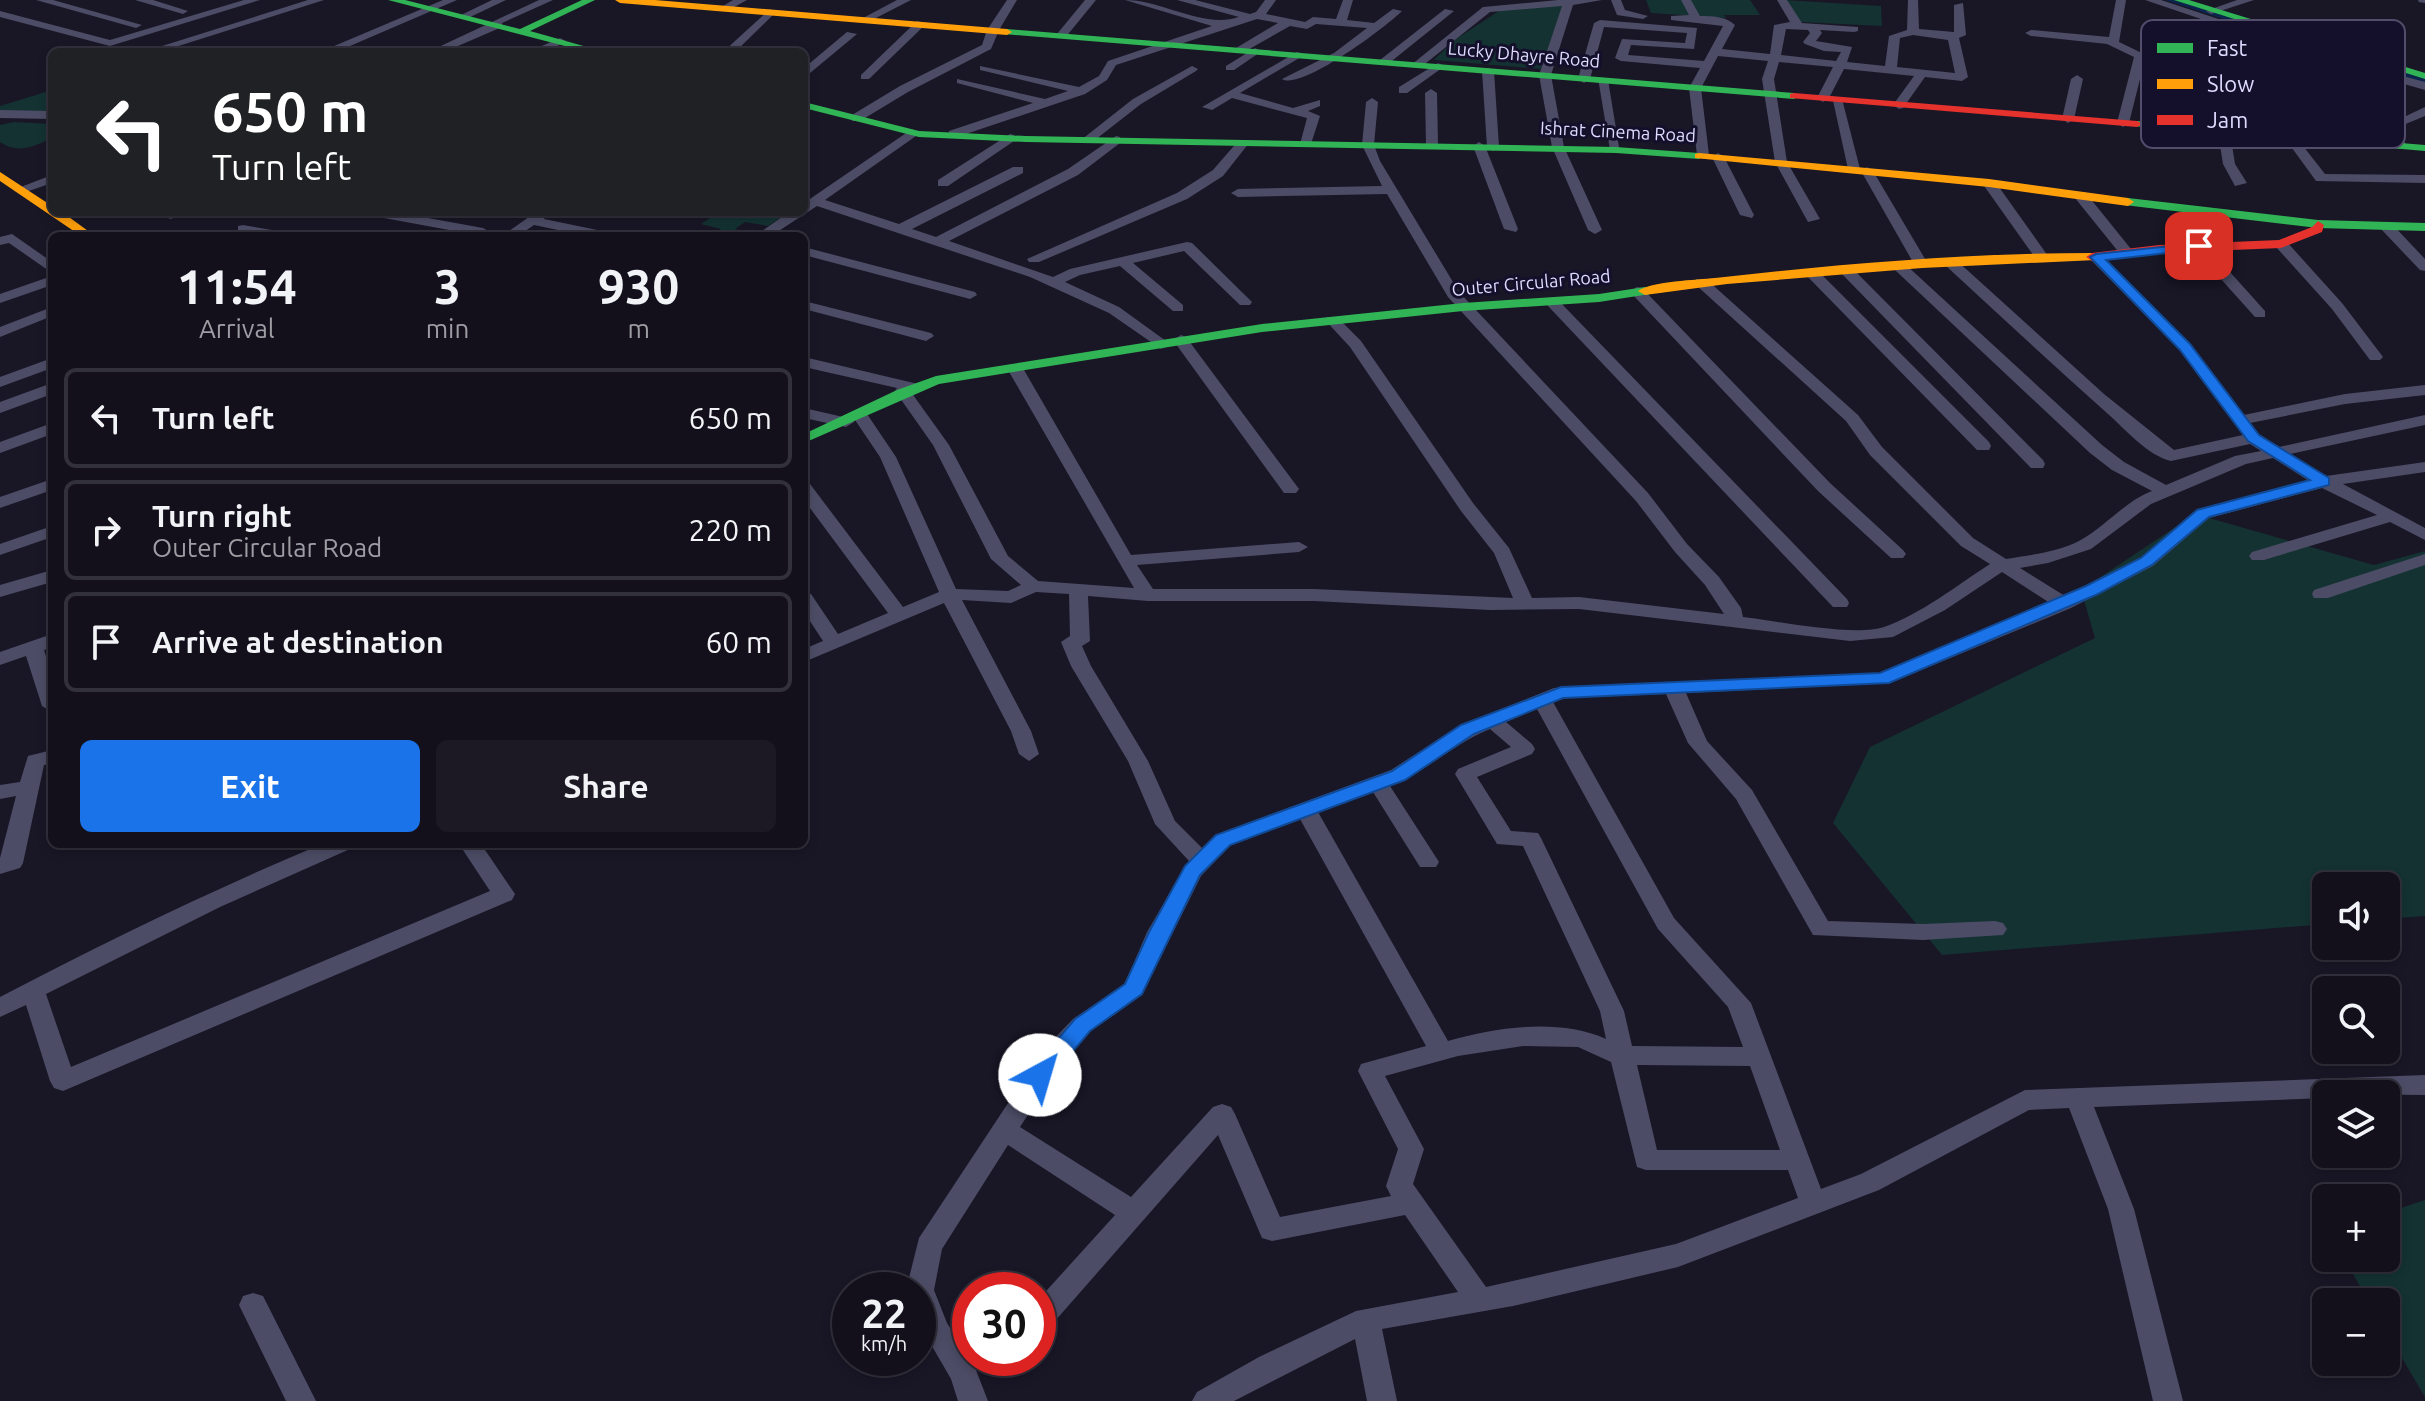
<!DOCTYPE html>
<meta charset="utf-8">
<style>
body{margin:0;font-family:Ubuntu,sans-serif;background:#1c1925;color:#f1f3f6;height:100vh;display:flex;flex-direction:column;font-size:30px;white-space:nowrap}
*{box-sizing:border-box;margin:0}
p{font-size:26px;color:#9d9da3}
.icon{flex:none;width:44px;height:44px;fill:none;stroke:currentColor;stroke-width:2;stroke-linecap:round;stroke-linejoin:round}
.map{position:relative;flex:1;overflow:hidden}
.side{position:absolute;left:48px;top:232px;width:760px;height:616px;display:flex;flex-direction:column;background:#13101c;border-radius:12px;box-shadow:0 4px 12px #0003,0 0 0 2px #32303b}
.side>*{flex:none}
.banner{position:absolute;left:48px;top:48px;width:760px;height:168px;border-radius:12px;box-shadow:0 4px 12px #0003,0 0 0 2px #32303b;background:#202124;color:#fff;overflow:hidden}
.fabs{position:absolute;left:2312px;top:872px;display:grid;gap:16px}
.fabs a{display:grid;place-items:center;width:88px;height:88px;border-radius:12px;background:#13101c;box-shadow:0 4px 12px #0003,0 0 0 2px #32303b;font-size:40px}
.speed{position:absolute;left:832px;top:1272px;display:flex;gap:16px;font-size:40px;font-weight:700;text-align:center}
.speed>*{display:grid;place-content:center;width:104px;height:104px;border-radius:50%;background:#13101c;box-shadow:0 4px 12px #0003,0 0 0 2px #32303b;line-height:1}
.speed small{font-size:20px;font-weight:400}
.speed .limit{border:12px solid #d22;background:#fff;color:#111}
.pin{position:absolute;display:grid;place-items:center;width:68px;height:68px;color:#fff;margin:-34px;border-radius:16px;box-shadow:0 4px 12px #0006}
.me{position:absolute;width:88px;margin:-44px;rotate:39deg;stroke-linejoin:round;filter:drop-shadow(0 0 6px #0008)}
.turn{display:flex;align-items:center;gap:28px;height:168px;padding:0 32px;font-size:36px}
.turn .icon{width:104px;height:104px;stroke-width:2.5}
.turn b{display:block;font-size:56px;line-height:68px}
.eta{display:flex;justify-content:space-evenly;align-items:center;height:136px;text-align:center}
.eta b{font-size:48px;font-weight:600;line-height:56px}
.primary-button{display:flex;gap:16px;margin-top:auto;padding:16px 32px}
.primary-button a{flex:1;height:92px;border-radius:12px;background:#1a73e8;color:#fff;font-size:32px;font-weight:600;line-height:92px;text-align:center}
.primary-button a+a{background:#1c1925;color:#f1f3f6}
ul{padding:0;list-style:none}
li{display:flex;align-items:center;gap:24px;height:100px;margin:0 16px 12px;padding:0 16px;border:4px solid #32303b;border-radius:12px}
li div{flex:1}
li b{display:block;font-size:30px}
li em{font-style:normal}
.map>svg:first-child{display:block}
</style>
<div class="map">
<svg width="2425" height="1401" viewBox="0 0 2425 1401">
<rect width="100%" height="100%" fill="#191626"/>
<!-- green -->
<g fill="#143232">
<polygon points="1646,0 1750,0 1760,15 1724,15 1726,18 1651,13"/>
<polygon points="1784,0 1881,6 1882,26 1800,22"/>
<polygon points="1564,3 1541,69 1434,60 1453,41 1502,9"/>
<polygon points="52,90 52,114 0,112 0,106"/>
<path d="M14,122L52,124V138C33,147 18,154 0,142V125Z"/>
<polygon points="699,212 784,215 768,226 745,222 735,229 758,236 714,236 721,229 701,224 713,216"/>
<polygon points="2195,514 2374,565 2425,551 2425,916 2386,919 2386,886 2326,886 2326,924 1942,955 1833,823 1870,747 2095,638 2081,590"/>
<polygon points="2425,1200 2425,1397 2386,1331 2386,1302 2369,1302 2344,1258 2386,1258 2386,1213"/>
</g>
<g fill="none" stroke-linecap="round" stroke-linejoin="round">
<!-- canal -->
<polygon fill="#0c254c" fill-rule="evenodd" points="2165,0 2181,0 2425,77 2425,85"/>
<!-- street -->
<g fill="#4c4c66" fill-rule="evenodd">
<polygon points="36,0 53,0 142,25 136,28"/>
<polygon points="135,0 153,0 188,11 183,14"/>
<polygon points="244,0 260,0 110,46 0,17 0,11 110,40"/>
<polygon points="308,0 324,0 169,49 159,47"/>
<polygon points="443,0 457,0 336,52 320,52"/>
<polygon points="492,0 506,0 468,18 459,16"/>
<polygon points="539,0 553,0 502,23 502,27 444,52 428,52"/>
<polygon points="733,0 747,0 727,11 718,9"/>
<polygon points="897,0 911,0 872,20 863,18"/>
<polygon points="1007,0 1017,0 999,30 991,49 908,92 860,121 852,121 852,115 900,86 982,45 987,30"/>
<polygon points="1085,0 1096,0 1065,38 1057,38 1057,34"/>
<path d="M1125,0C1162,0 1203,29 1239,17L1177,0H1195L1250,14L1256,12L1265,0H1276L1266,14L1305,22L1313,17L1336,19L1343,0H1353L1347,20L1374,23L1393,9L1402,11C1386,27 1301,91 1282,79L1334,53L1367,28L1316,24L1307,29L1290,26L1244,52H1236V48L1278,23L1257,19L1116,65L1107,80L1085,94L957,137H949V131L1033,103L957,83V79L1045,99L1068,91L980,70V66L1079,87L1099,76L1108,61L1212,26Z"/>
<polygon points="1558,0 1602,0 1573,5 1551,75 1564,147 1602,230 1595,234 1588,230 1552,147 1539,75 1562,6 1490,12 1421,67 1411,65 1483,7"/>
<polygon points="1611,0 1621,0 1625,10 1648,16 1643,19 1617,15"/>
<path d="M1681,0H1691L1700,16C1713,16 1725,16 1735,25L1722,49L1770,54L1774,25L1790,22L1777,0H1787L1802,23L1858,27V31L1854,32L1820,30L1822,33L1816,41L1852,47L1847,62L1885,66L1889,36L1907,30L1908,0H1918L1919,29L1954,32V5L1963,3L1966,35L1959,38L1968,77L1962,81L1925,77L1903,108L1899,109L1893,105L1914,76L1844,69L1829,98L1823,102L1817,98L1833,67L1779,62L1774,79L1787,162L1820,219L1808,222L1775,162L1762,79L1768,61L1718,56L1701,88L1709,155L1703,159L1697,155L1689,88L1700,68L1621,61L1615,58L1622,39L1685,43L1687,33L1604,27L1590,79L1584,83L1578,79L1594,23L1600,20L1697,28L1694,49L1631,45L1628,55L1704,61L1723,26L1671,20V16L1689,15ZM1786,29L1808,30L1810,33L1803,42L1805,44L1824,51L1841,52L1836,61L1781,55ZM1913,35L1948,40L1955,73L1897,67L1900,38Z"/>
<polygon points="2116,0 2126,0 2119,42 2146,55 2129,123 2123,127 2117,123 2134,57 2107,44 2031,36 2025,33 2031,30 2109,37"/>
<polygon points="2145,0 2161,0 2336,58 2425,82 2425,90 2328,62"/>
<polygon points="2237,0 2254,0 2211,14 2206,11"/>
<polygon points="2418,0 2425,0 2425,3 2419,2"/>
<polygon points="770,9 775,12 774,14 735,52 723,52"/>
<polygon points="1445,9 1454,11 1388,64 1380,64 1380,60"/>
<polygon points="917,21 927,23 869,79 861,79 861,75"/>
<polygon points="847,32 857,34 804,78 804,68"/>
<polygon points="560,38 566,41 564,43 544,52 528,52"/>
<path d="M2221,47L2231,49L2207,75L2186,128L2176,131L2174,128C2184,97 2195,68 2221,47Z"/>
<polygon points="1255,48 1261,51 1259,53 1234,70 1226,70 1226,66"/>
<polygon points="1297,52 1301,53 1301,57 1240,93 1293,108 1320,100 1320,106 1308,111 1320,116 1310,147 1300,144 1307,118 1232,98 1212,110 1202,107"/>
<polygon points="1438,63 1444,66 1442,68 1407,93 1399,93 1399,87"/>
<polygon points="1192,66 1198,69 1196,71 1141,104 1091,143 1081,140 1133,99"/>
<polygon points="1488,68 1494,71 1499,147 1493,151 1487,147 1482,71"/>
<polygon points="2077,75 2083,79 2074,119 2068,123 2062,119 2071,79"/>
<polygon points="1598,78 1608,80 1620,153 1610,150"/>
<polygon points="2281,86 2325,101 2230,133 2235,164 2247,183 2235,186 2223,164 2218,132 2232,122 2306,101 2277,93 2277,87"/>
<polygon points="1431,89 1437,93 1438,145 1432,149 1426,145 1425,93"/>
<polygon points="1832,96 1842,99 1860,169 1859,172 1848,169"/>
<path d="M1372,98L1378,102L1374,145L1380,161L1459,292L1648,493L1687,544L1719,577L1741,608L1743,617C1777,621 1854,637 1884,627C1921,614 1956,586 1990,564L1961,546L1870,455L1846,421L1696,285V279H1706L1858,415L1882,447L1973,538L2006,559C2030,555 2058,552 2079,541C2105,527 2124,502 2152,491L2112,470L2090,453L1895,270V264H1905L2102,445L2124,462L2166,485L2235,456L2261,451L2250,444L2171,461C2147,455 2126,430 2108,414C2053,365 1999,315 1945,265V259H1955L2104,394L2174,450L2243,435L2180,350L2091,260V254H2101L2190,344L2244,415L2345,394L2425,385V395L2345,404L2250,423L2259,434L2279,447L2425,415V425L2290,454L2326,476L2425,462V472L2343,484L2425,528V540L2390,522L2264,560H2252L2249,556L2252,552L2377,515L2322,488L2209,518L2153,566L2071,608L1890,683L1686,693L1707,741L1752,790L1828,921L1923,924L1995,921L2003,923L2007,929L2003,935L1923,940L1813,935L1736,799L1688,743L1666,694L1564,698L1553,702L1674,918L1751,1003L1821,1189L1861,1174L2025,1090L2425,1075V1095L2326,1094V1098L2094,1107L2134,1209L2183,1401H2153L2108,1209L2069,1108L2029,1110L1879,1190L1678,1267L1513,1306L1382,1329L1397,1401H1367L1355,1339L1234,1401H1192L1197,1392L1259,1357L1356,1311L1458,1292L1405,1215L1272,1241L1262,1238L1218,1135L1048,1329L1038,1332V1300L1115,1215L1008,1145L942,1249L934,1290L947,1323L974,1365L988,1401H958L951,1379L918,1322V1290H906L919,1238L1043,1050L1073,1019L1125,984L1147,932L1189,861L1155,824L1128,761L1071,666L1061,642L1070,636L1069,594L1036,592L1011,603L962,600L1031,731L1039,754L1029,761L1019,754L1011,731L944,603L804,662V649L823,641L804,612V592L811,594L838,634L888,613L804,500V483L810,484L903,607L939,592L880,457L851,414L853,411H865L896,457L956,589L1008,591L1021,585L991,559L933,445L895,391L897,388L804,367V357L918,384V390L911,392L949,445L1008,556L1038,581L1134,588L1008,370L1016,365L1024,370L1131,555L1299,542L1308,547L1299,552L1137,565L1153,589H1314L1513,598L1494,553L1461,511L1350,347L1325,320L1327,317H1337L1361,341L1473,503L1509,548L1532,598L1579,597L1724,614L1705,585L1675,552L1636,501L1448,297L1387,194L1238,197L1231,193L1238,189L1382,186L1362,145L1366,102ZM2273,458L2309,481L2197,510L2141,558L2065,596L2020,568L2048,563L2091,549L2151,504L2246,464ZM2002,572L2050,603L1880,673L1554,688L1461,725L1391,770L1215,835L1202,848L1175,821L1148,761L1091,666L1082,646L1090,641L1088,596L1148,601H1314L1490,610L1579,609L1850,641L1893,637L1945,610ZM1537,709L1658,929L1728,1007L1743,1047L1632,1046L1624,1011L1541,838L1538,833L1511,831L1477,777L1532,754L1535,749L1532,744L1506,722ZM1490,729L1511,747L1458,769L1455,774L1497,844L1523,846L1600,1011L1606,1039C1559,1018 1496,1027 1448,1041L1318,812L1373,792L1420,867H1436L1439,862L1390,786C1426,772 1454,743 1490,729ZM1300,819L1426,1046L1361,1064L1358,1071L1398,1149L1386,1186L1391,1196L1280,1217L1235,1114L1231,1107L1222,1104L1213,1107L1131,1197L1020,1127L1061,1064L1091,1031L1142,995L1201,876L1231,845ZM1523,1046L1578,1047L1611,1062L1637,1167L1646,1170H1788L1798,1198L1676,1244L1486,1287L1413,1184L1424,1149L1385,1076L1458,1056ZM1637,1065L1750,1066L1780,1150H1657Z"/>
<polygon points="2425,107 2425,116 2396,128 2407,146 2397,149 2383,127"/>
<polygon points="0,110 52,111 52,119 0,118"/>
<polygon points="2281,118 2289,118 2296,137 2325,174 2425,175 2425,183 2316,181 2284,137"/>
<polygon points="912,129 918,133 916,136 825,200 899,224 1013,167 1023,167 1023,173 912,229 936,237 1068,169 1116,136 1120,137 1120,143 1078,175 949,241 1053,277 1070,269 1187,242 1192,243 1252,302 1250,305 1240,305 1184,251 1133,263 1183,305 1183,311 1173,311 1120,266 1080,275 1065,282 1119,307 1166,341 1166,347 1161,349 1109,313 1030,277 817,206 771,236 755,236 789,212 804,212 804,203"/>
<polygon points="1010,134 1014,135 1014,141 948,186 938,186 938,180"/>
<polygon points="1239,140 1249,143 1223,176 1187,199 1039,262 1029,262 1027,259 1177,193 1213,170"/>
<polygon points="1479,142 1485,146 1518,229 1516,232 1504,229 1473,146"/>
<polygon points="1718,153 1724,157 1754,215 1752,218 1740,215 1712,157"/>
<polygon points="1867,167 1873,171 1928,264 1926,267 1921,268 1914,264 1861,171"/>
<polygon points="52,175 52,183 20,194 13,190"/>
<polygon points="1984,180 1994,180 2048,256 2046,259 2036,259 1982,183"/>
<polygon points="2075,192 2085,192 2131,249 2131,255 2121,255 2075,198"/>
<polygon points="151,212 175,212 178,215 171,219"/>
<polygon points="366,212 395,212 483,228 490,232 482,236 373,216"/>
<polygon points="536,212 547,212 544,219 607,232 614,236 587,236 534,225 518,236 502,236"/>
<polygon points="2386,222 2391,223 2425,259 2425,271 2420,270 2381,229 2379,226"/>
<polygon points="243,225 284,232 291,236 260,236 238,232 238,226"/>
<polygon points="12,234 52,262 52,273 9,243 0,245 0,237"/>
<polygon points="2281,240 2286,241 2342,303 2383,357 2380,360 2370,360 2332,309 2276,247 2274,244"/>
<polygon points="2199,242 2204,243 2265,311 2265,317 2255,317 2194,249 2192,246"/>
<polygon points="804,247 975,292 977,295 970,299 804,255"/>
<polygon points="1847,267 1852,268 2043,460 2045,464 2043,468 2031,468 1842,274 1840,271"/>
<polygon points="1812,269 1817,270 1989,442 1991,446 1989,450 1977,450 1807,276 1805,273"/>
<polygon points="52,276 52,285 0,303 0,294"/>
<polygon points="1637,287 1642,288 1830,483 1903,550 1906,554 1903,558 1891,558 1818,491 1632,294 1630,291"/>
<polygon points="1553,299 1558,300 1847,599 1849,603 1847,607 1833,607 1798,570 1548,306 1548,300"/>
<polygon points="804,301 931,333 934,336 926,341 804,309"/>
<polygon points="52,307 52,316 0,337 0,327"/>
<polygon points="1181,335 1186,337 1296,485 1299,489 1296,493 1284,493 1173,340"/>
<polygon points="52,358 52,368 0,387 0,377"/>
<polygon points="52,383 52,394 0,413 0,402"/>
<polygon points="804,408 852,419 854,422 846,427 804,418"/>
<polygon points="52,423 52,434 0,453 0,442"/>
<polygon points="52,479 52,490 0,508 0,497"/>
<polygon points="52,526 52,537 0,555 0,544"/>
<polygon points="2425,554 2425,565 2328,598 2314,598 2312,594 2314,590"/>
<polygon points="52,570 52,582 0,597 0,585"/>
<polygon points="52,634 52,647 44,650 52,675 52,712 42,706 26,656 0,665 0,652"/>
<polygon points="52,750 52,764 44,765 23,863 20,868 0,874 0,858 16,796 0,799 0,785 20,782 28,756"/>
<path d="M322,844H353L350,849L220,907L46,994L71,1067L490,891L459,844H481L515,894L512,900L63,1091L54,1088L50,1081L26,1005L0,1017V997C105,942 212,890 322,844Z"/>
<polygon points="253,1293 263,1296 316,1401 286,1401 239,1305 243,1296"/>
</g>
<!-- fast -->
<g fill="#30b455" fill-rule="evenodd">
<polygon points="388,0 405,0 520,29 582,0 595,0 530,31 605,52 588,52"/>
<polygon points="2174,0 2189,0 2425,73 2425,79"/>
<polygon points="1007,29 1794,93 1799,96 1794,99 1003,34 1003,30"/>
<polygon points="804,102 919,131 1026,136 1616,147 1699,153 1705,156 1699,159 1616,153 1026,142 919,137 804,108"/>
<polygon points="2137,121 2425,145 2425,151 2133,126 2131,124"/>
<polygon points="2128,198 2318,220 2425,223 2425,231 2318,228 2124,205 2122,202"/>
<polygon points="1645,287 1650,288 1650,294 1599,302 1463,311 1262,332 939,384 804,443 804,434 897,390 936,376 1262,324 1463,303 1599,294"/>
</g>
<!-- slow -->
<g fill="#ff9f0a" fill-rule="evenodd">
<polygon points="615,0 655,0 1007,29 1012,32 1007,35 620,3"/>
<polygon points="1699,153 1989,179 2128,198 2134,202 2128,206 1989,187 1695,158 1695,154"/>
<polygon points="0,172 52,206 52,212 62,212 95,236 81,236 0,181"/>
<path d="M2092,253L2096,254V260L1922,268L1727,284L1645,295L1638,291C1652,281 1697,280 1715,278C1840,264 1967,253 2092,253Z"/>
</g>
<!-- jam -->
<g fill="#e5322d" fill-rule="evenodd">
<polygon points="1794,93 2137,121 2143,124 2137,127 1790,98 1790,94"/>
<polygon points="2318,221 2324,225 2322,232 2281,248 2159,253 2092,261 2086,257 2092,253 2159,245 2279,240 2312,227"/>
</g>
</g>
<!-- route -->
<polygon fill="#1a73e8" stroke="#114b97" stroke-width="2" points="2199,243 2203,244 2203,249 2106,260 2190,344 2259,435 2329,478 2329,485 2209,517 2152,565 2098,594 1889,683 1563,698 1474,734 1405,780 1230,845 1200,875 1142,994 1090,1031 1048,1081 1040,1084 1032,1081 1028,1075 1032,1069 1075,1019 1125,984 1149,932 1185,866 1216,835 1392,771 1461,725 1561,687 1880,673 2086,586 2141,558 2197,510 2310,480 2248,441 2180,350 2090,257 2096,254"/>
<g text-anchor="middle" dominant-baseline="central" stroke-width="6" stroke-linejoin="round" paint-order="stroke">
<!-- far-street labels -->
<g font-size="18" fill="#dedbff" stroke="#14102c">
<text transform="translate(1524 54) rotate(5)">Lucky Dhayre Road</text>
<text transform="translate(1618 131) rotate(3)">Ishrat Cinema Road</text>
<text transform="translate(1531 282) rotate(-5)">Outer Circular Road</text>
</g>
</g>
<!-- legend -->
<rect x="2141" y="20" width="264" height="128" rx="12" fill="#14102c" stroke="#514d6b" stroke-width="2"/>
<rect x="2157" y="43" width="36" height="10" fill="#30b455"/>
<rect x="2157" y="79" width="36" height="10" fill="#ff9f0a"/>
<rect x="2157" y="115" width="36" height="10" fill="#e5322d"/>
<g font-size="22" fill="#dedbff">
<text x="2207" y="56">Fast</text>
<text x="2207" y="92">Slow</text>
<text x="2207" y="128">Jam</text>
</g>
</svg>
<div class="fabs">
<a><svg class="icon" aria-label="sound" viewBox="0 0 24 24"><path d="M4 9h4l5-4v14l-5-4H4zM17 9q2 3 0 6"/></svg></a>
<a><svg class="icon" aria-label="search" viewBox="0 0 24 24"><circle cx="10" cy="10" r="6"/><path d="M15 15l6 6"/></svg></a>
<a><svg class="icon" aria-label="layers" viewBox="0 0 24 24"><path d="M12 4l9 5-9 5-9-5zM3 14l9 5 9-5"/></svg></a>
<a>+</a>
<a>−</a>
</div>
<div class="speed"><div>22<small>km/h</small></div><div class="limit">30</div></div>
<div class="pin" style="left:2199px;top:246px;background:#d93025"><svg class="icon" aria-label="arrive" viewBox="0 0 24 24"><path d="M6 21V4h12l-3 4 3 4H6"/></svg></div>
<svg class="me" style="left:1040px;top:1075px" viewBox="-20 -20 40 40"><circle r="19" fill="#fff"/><path d="M0-13L10 11 0 6-10 11z" fill="#1a73e8"/></svg>
<div class="banner">
<div class="turn"><svg class="icon" aria-label="left" viewBox="0 0 24 24"><path d="M17 20v-9H6M10 6l-5 5 5 5"/></svg><div><b>650 m</b>Turn left</div></div>
</div>
<section class="side">
<div class="eta">
<div><b>11:54</b><p>Arrival</p></div>
<div><b>3</b><p>min</p></div>
<div><b>930</b><p>m</p></div>
</div>
<ul>
<li><svg class="icon" aria-label="left" viewBox="0 0 24 24"><path d="M17 20v-9H6M10 6l-5 5 5 5"/></svg><div><b>Turn left</b></div><em>650 m</em></li>
<li><svg class="icon" aria-label="right" viewBox="0 0 24 24"><path d="M7 20v-9h11M14 6l5 5-5 5"/></svg><div><b>Turn right</b><p>Outer Circular Road</p></div><em>220 m</em></li>
<li><svg class="icon" aria-label="arrive" viewBox="0 0 24 24"><path d="M6 21V4h12l-3 4 3 4H6"/></svg><div><b>Arrive at destination</b></div><em>60 m</em></li>
</ul>
<div class="primary-button"><a>Exit</a><a>Share</a></div>
</section>
</div>
